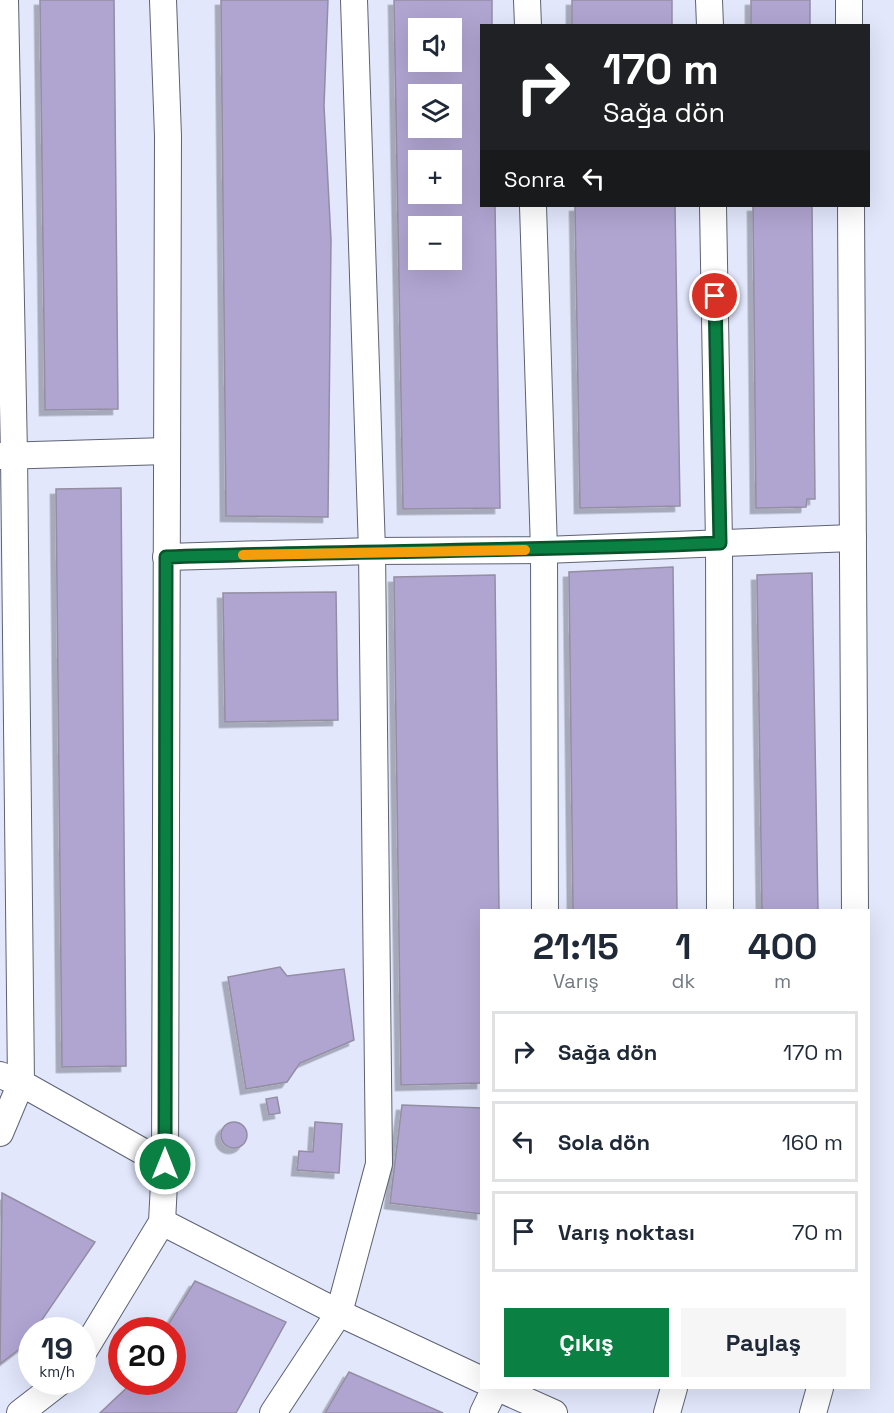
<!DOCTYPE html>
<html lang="tr">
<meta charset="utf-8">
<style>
body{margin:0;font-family:"Space Grotesk",sans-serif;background:#f6f6f7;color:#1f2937;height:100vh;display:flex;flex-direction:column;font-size:22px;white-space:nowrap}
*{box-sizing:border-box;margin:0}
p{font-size:20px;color:#747a83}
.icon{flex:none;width:33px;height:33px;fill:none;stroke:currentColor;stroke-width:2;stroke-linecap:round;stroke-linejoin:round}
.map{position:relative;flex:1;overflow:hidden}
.details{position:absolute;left:480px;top:909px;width:390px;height:480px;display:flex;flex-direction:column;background:#fff;border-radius:0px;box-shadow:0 6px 24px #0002}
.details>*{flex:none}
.guide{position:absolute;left:480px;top:24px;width:390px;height:183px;border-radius:0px;box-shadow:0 6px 24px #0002;background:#202124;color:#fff;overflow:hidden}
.controls{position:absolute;left:408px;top:18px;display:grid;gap:12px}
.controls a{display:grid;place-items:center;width:54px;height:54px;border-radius:0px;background:#fff;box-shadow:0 6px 24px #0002;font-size:30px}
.speed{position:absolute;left:18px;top:1317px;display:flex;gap:12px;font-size:30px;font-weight:700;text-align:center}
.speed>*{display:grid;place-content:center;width:78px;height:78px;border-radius:50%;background:#fff;box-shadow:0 6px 24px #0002;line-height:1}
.speed small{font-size:15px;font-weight:400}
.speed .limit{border:9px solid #d22;background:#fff;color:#111}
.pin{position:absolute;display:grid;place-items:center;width:51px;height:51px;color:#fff;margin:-26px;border:3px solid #fff;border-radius:50%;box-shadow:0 2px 6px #0007}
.me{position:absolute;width:66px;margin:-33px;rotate:0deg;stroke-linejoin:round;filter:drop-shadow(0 0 4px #0008)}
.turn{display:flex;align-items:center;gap:21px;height:126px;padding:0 24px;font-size:27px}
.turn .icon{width:78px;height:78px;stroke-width:2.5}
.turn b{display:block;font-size:42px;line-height:51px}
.then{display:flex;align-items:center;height:57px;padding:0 24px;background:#0003;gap:12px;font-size:22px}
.eta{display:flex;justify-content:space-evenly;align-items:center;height:102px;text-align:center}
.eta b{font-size:36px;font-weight:800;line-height:42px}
.button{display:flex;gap:12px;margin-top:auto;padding:12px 24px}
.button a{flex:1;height:69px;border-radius:0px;background:#0b8043;color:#fff;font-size:24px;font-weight:800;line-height:69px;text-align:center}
.button a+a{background:#f6f6f7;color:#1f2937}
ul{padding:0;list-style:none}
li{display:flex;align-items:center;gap:18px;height:81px;margin:0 12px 9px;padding:0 12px;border:3px solid #e0e1e3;border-radius:0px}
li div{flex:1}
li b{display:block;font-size:22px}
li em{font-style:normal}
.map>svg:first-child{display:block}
</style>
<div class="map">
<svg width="894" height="1413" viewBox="0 0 894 1413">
<defs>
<filter id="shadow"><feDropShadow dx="-5.5" dy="5.5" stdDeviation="0" flood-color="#0004"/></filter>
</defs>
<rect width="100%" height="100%" fill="#e2e7fc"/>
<!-- building -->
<g fill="#b0a5d1" stroke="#938ea2" stroke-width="1.5" fill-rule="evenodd" filter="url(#shadow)">
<polygon points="40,0 114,0 118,409 45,410"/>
<polygon points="221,0 328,0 324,106 331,240 328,517 226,516"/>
<path d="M394,0H492V26H482V206H495L500,508L403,509ZM418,28H452V62H418ZM418,94H452V128H418ZM418,160H452V194H418ZM418,226H452V260H418Z"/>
<rect x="572" y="0" width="100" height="26"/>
<rect x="751" y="0" width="59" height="26"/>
<polygon points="575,206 675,206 680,506 580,508"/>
<polygon points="753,206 812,206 815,499 807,499 806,507 756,508"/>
<polygon points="121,488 126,1066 62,1067 56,489"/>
<polygon points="673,567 677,910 573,910 569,572"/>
<polygon points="812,573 818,910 762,910 757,575"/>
<polygon points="495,575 499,910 482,910 482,1083 401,1085 394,577"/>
<polygon points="336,592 338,720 225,722 223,593"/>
<polygon points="280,967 287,976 344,969 354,1040 300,1063 287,1082 246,1089 228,977"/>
<polygon points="277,1097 280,1113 269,1115 266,1099"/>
<polygon points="402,1105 482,1108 482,1214 390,1203"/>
<circle cx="234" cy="1135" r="13"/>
<polygon points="315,1122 342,1124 339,1173 297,1170 299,1151 313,1152"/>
<polygon points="2,1193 95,1242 35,1330 32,1330 25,1345 0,1364"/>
<polygon points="195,1281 286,1322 236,1413 100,1413 133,1382 172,1382 172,1330 165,1330"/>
<polygon points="349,1372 443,1413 325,1413"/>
</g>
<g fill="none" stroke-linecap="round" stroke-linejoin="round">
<defs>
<g id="minor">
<polyline points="527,0 528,26"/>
<polyline points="709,0 710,26"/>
<polyline points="849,0 849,26"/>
<polyline points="533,206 544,550 545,910"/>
<polyline points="713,206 719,543 720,910"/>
<polyline points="851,206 855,910"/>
<polyline points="0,456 166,451"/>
<polyline points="166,557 372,551 544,550 853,538"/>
<polyline points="0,1075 21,1083 165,1164"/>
<polyline points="0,1133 21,1083 14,455 5,0"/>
<polyline points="162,1222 339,1313 482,1380"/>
<polyline points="82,1354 162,1222 165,1164 168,136 163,0"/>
<polyline points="498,1388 554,1413"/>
<polyline points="20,1413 60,1382"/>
<polyline points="273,1413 339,1313 379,1164 372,551 354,0"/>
<polyline points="483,1413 495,1388"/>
<polyline points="667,1413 674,1388"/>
<polyline points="813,1413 820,1388"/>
</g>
</defs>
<!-- minor casing -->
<use href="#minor" stroke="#5d6274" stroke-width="28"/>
<!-- minor -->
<use href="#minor" stroke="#fff" stroke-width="26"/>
</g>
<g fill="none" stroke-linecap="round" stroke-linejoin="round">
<defs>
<path id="route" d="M165,1164L166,557C350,551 535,551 720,543L715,296"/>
</defs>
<!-- route casing -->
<use href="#route" stroke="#07532c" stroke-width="15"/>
<!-- route -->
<use href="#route" stroke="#0b8043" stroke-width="10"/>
<!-- slow -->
<polyline stroke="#f59e0b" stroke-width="10" points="243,555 525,550"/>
</g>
</svg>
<div class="controls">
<a><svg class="icon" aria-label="sound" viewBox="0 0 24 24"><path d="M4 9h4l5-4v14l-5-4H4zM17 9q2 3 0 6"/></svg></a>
<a><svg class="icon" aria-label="layers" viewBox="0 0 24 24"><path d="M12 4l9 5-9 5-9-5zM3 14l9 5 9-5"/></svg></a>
<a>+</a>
<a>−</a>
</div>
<div class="speed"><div>19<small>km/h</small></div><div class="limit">20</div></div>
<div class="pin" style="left:715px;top:296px;background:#d93025"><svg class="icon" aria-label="arrive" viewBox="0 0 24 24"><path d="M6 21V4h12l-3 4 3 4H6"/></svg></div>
<svg class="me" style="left:165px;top:1164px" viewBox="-20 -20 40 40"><circle r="17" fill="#0b8043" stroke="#fff" stroke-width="3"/><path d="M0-11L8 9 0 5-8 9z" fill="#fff"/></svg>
<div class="guide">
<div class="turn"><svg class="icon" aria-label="right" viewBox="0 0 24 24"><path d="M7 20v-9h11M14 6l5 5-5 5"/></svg><div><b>170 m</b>Sağa dön</div></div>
<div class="then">Sonra<svg class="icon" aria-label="left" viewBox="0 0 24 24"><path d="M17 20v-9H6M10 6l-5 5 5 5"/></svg></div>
</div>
<section class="details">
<div class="eta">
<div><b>21:15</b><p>Varış</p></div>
<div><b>1</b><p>dk</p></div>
<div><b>400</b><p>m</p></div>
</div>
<ul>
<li><svg class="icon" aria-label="right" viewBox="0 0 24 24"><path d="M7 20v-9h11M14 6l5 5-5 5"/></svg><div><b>Sağa dön</b></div><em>170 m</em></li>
<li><svg class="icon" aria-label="left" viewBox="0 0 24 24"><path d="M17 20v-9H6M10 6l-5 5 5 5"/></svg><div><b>Sola dön</b></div><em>160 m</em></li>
<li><svg class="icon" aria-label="arrive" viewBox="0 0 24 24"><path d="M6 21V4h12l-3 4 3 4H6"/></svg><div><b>Varış noktası</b></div><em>70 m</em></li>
</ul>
<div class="button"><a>Çıkış</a><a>Paylaş</a></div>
</section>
</div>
